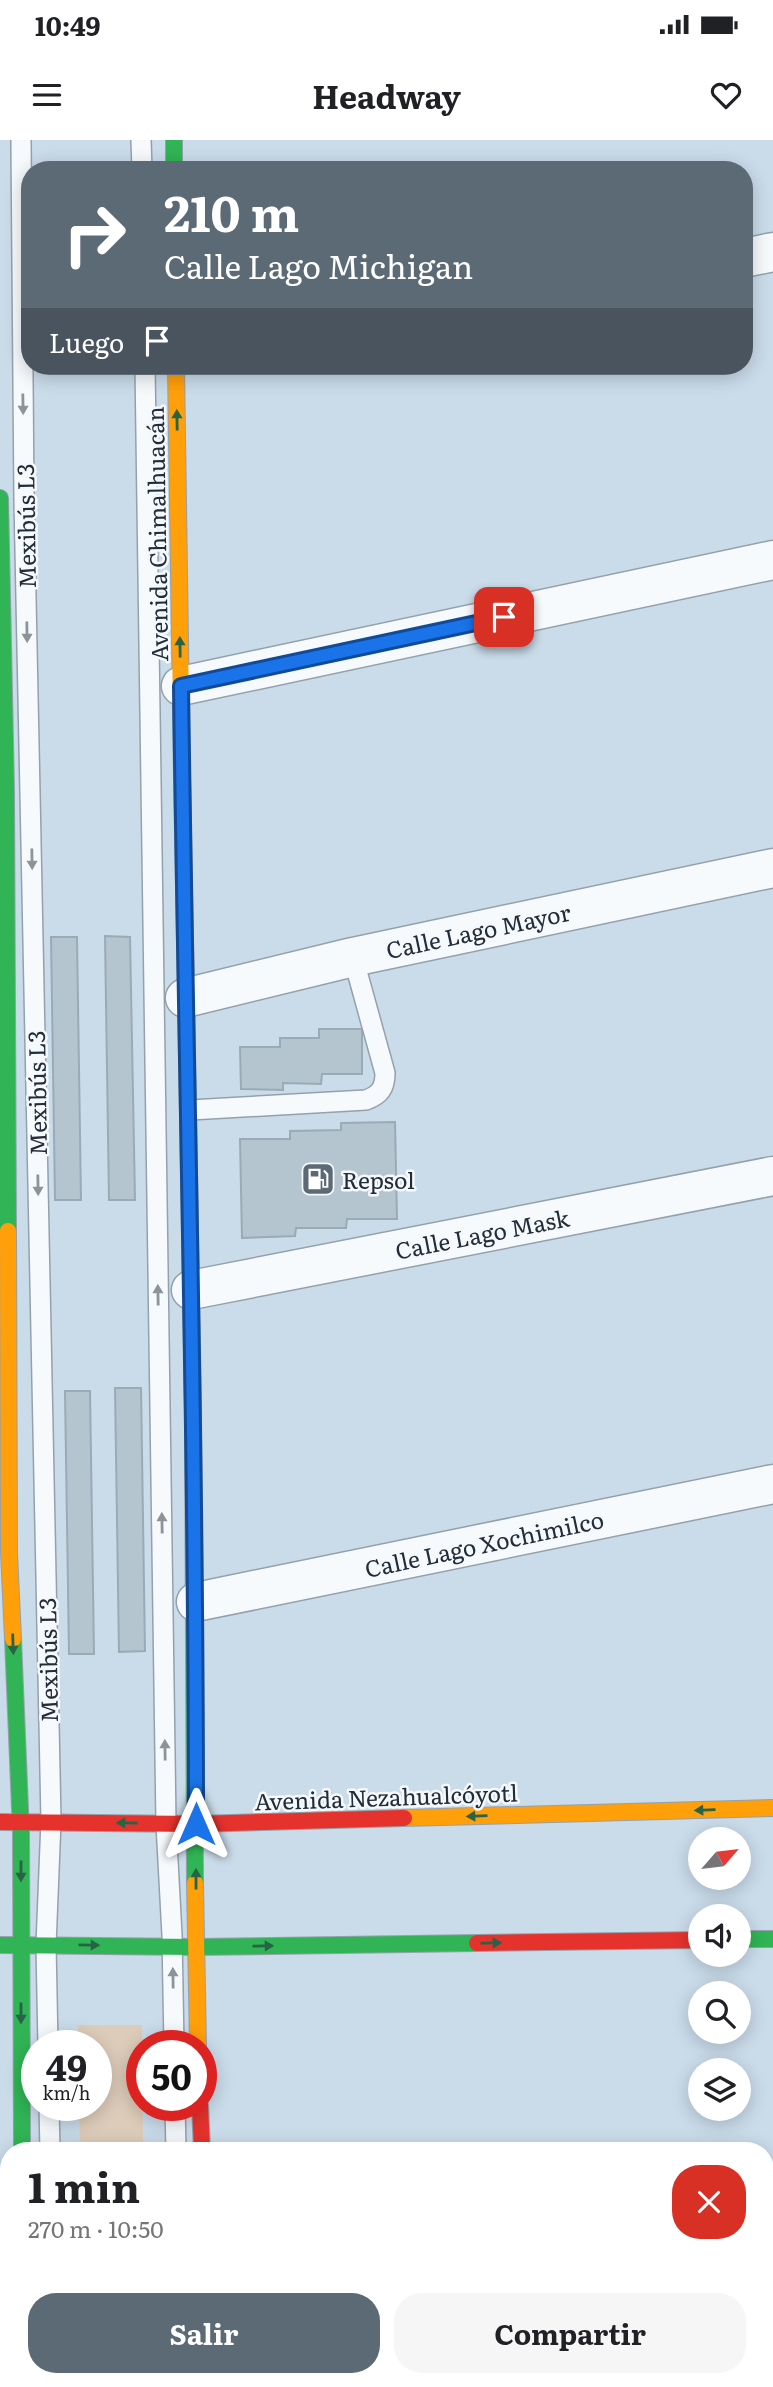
<!DOCTYPE html>
<html lang="es">
<meta charset="utf-8">
<style>
body{margin:0;font-family:Literata,serif;background:#f6f6f6;color:#202124;height:100vh;display:flex;flex-direction:column;font-size:26px;white-space:nowrap}
*{box-sizing:border-box;margin:0}
p{font-size:23px;color:#757577}
.icon{flex:none;width:38px;height:38px;fill:none;stroke:currentColor;stroke-width:2;stroke-linecap:round;stroke-linejoin:round}
.map{position:relative;flex:1;overflow:hidden}
.side{position:absolute;left:0px;top:2002px;width:774px;height:245px;display:flex;flex-direction:column;background:#fff;border-radius:28px 28px 0 0;box-shadow:0 4px 18px #0003}
.side>*{flex:none}
.banner{position:absolute;left:21px;top:21px;width:732px;height:214px;border-radius:28px;box-shadow:0 4px 18px #0003;background:#5c6a76;color:#fff;overflow:hidden}
.needle{width:46px;rotate:62deg}
.fabs{position:absolute;left:688px;top:1687px;display:grid;gap:14px}
.fabs a{display:grid;place-items:center;width:63px;height:63px;border-radius:50%;background:#fff;box-shadow:0 4px 18px #0003;font-size:35px}
.speed{position:absolute;left:21px;top:1890px;display:flex;gap:14px;font-size:35px;font-weight:700;text-align:center}
.speed>*{display:grid;place-content:center;width:91px;height:91px;border-radius:50%;background:#fff;box-shadow:0 4px 18px #0003;line-height:1}
.speed small{font-size:18px;font-weight:400}
.speed .limit{border:10px solid #d22;background:#fff;color:#111}
.pin{position:absolute;display:grid;place-items:center;width:60px;height:60px;color:#fff;margin:-30px;border-radius:14px;box-shadow:0 4px 10px #0006}
.me{position:absolute;width:77px;margin:-38px;rotate:0deg;stroke-linejoin:round;filter:drop-shadow(0 0 5px #0008)}
.turn{display:flex;align-items:center;gap:24px;height:147px;padding:0 28px;font-size:32px}
.turn .icon{width:91px;height:91px;stroke-width:2.5}
.turn b{display:block;font-size:49px;line-height:60px}
.then{display:flex;align-items:center;height:66px;padding:0 28px;background:#0003;gap:14px;font-size:26px}
.round{display:grid;place-items:center;flex:none;width:74px;height:74px;border-radius:28px;background:#f6f6f6}
.headline{display:flex;align-items:center;justify-content:space-between;height:119px;padding:0 28px}
h1{font-size:42px;font-weight:700;line-height:52px}
.cta{display:flex;gap:14px;margin-top:auto;padding:14px 28px}
.cta a{flex:1;height:80px;border-radius:28px;background:#5c6a76;color:#fff;font-size:28px;font-weight:700;line-height:80px;text-align:center}
.cta a+a{background:#f6f6f6;color:#202124}
.status{display:flex;justify-content:space-between;align-items:center;height:49px;padding:0 35px;background:#fff;direction:ltr}
.status svg{height:19px;fill:currentColor}
header{display:flex;justify-content:space-between;align-items:center;height:91px;padding:0 28px;background:#fff;font-size:32px;font-weight:700}
.map>svg:first-child{display:block}
</style>
<div class="status"><b>10:49</b><svg viewBox="0 0 49 12"><path d="M0 12V9h3v3zM5 12V6h3v6zM10 12V3h3v9zM15 12V0h3v12zM26 1h20v11H26zM47 4h2v5h-2z"/></svg></div>
<header><svg class="icon" aria-label="menu" viewBox="0 0 24 24"><path d="M4 6h16M4 12h16M4 18h16"/></svg>Headway<svg class="icon" aria-label="heart" viewBox="0 0 24 24"><path d="M12 20l-8-8c-3-5 5-10 8-4 3-6 11-1 8 4z"/></svg></header>
<div class="map">
<svg width="773" height="2247" viewBox="0 0 773 2247">
<rect width="100%" height="100%" fill="#cadbea"/>
<!-- green -->
<g fill="#deccba">
<polygon points="78,1885 142,1885 143,2011 80,2011 79,1965 96,1965 96,1906 78,1906"/>
<rect x="83" y="2238" width="64" height="9"/>
</g>
<!-- building -->
<g fill="#b5c5cf" stroke="#9babb5" stroke-width="2">
<polygon points="105,796 130,797 135,1060 109,1060"/>
<polygon points="51,797 77,797 81,1060 55,1060"/>
<polygon points="319,889 362,889 362,934 322,934 321,944 283,943 283,950 241,949 240,907 280,907 280,898 319,898"/>
<polygon points="395,982 397,1079 347,1079 346,1088 296,1088 295,1096 242,1098 240,999 290,999 290,991 341,990 341,983"/>
<polygon points="115,1248 141,1248 145,1511 119,1512"/>
<polygon points="65,1251 90,1251 94,1514 69,1514"/>
</g>
<g fill="none" stroke-linecap="round" stroke-linejoin="round">
<defs>
<g id="lane">
<polyline points="21,0 24,360 51,1681 46,1805 48,1906"/>
<polyline points="141,0 142,30"/>
<polyline points="145,226 166,1684 172,1795 174,1906"/>
<path d="M190,970L366,960C380,955 385,948 385,933L353,817"/>
<polyline points="49,1965 50,2011"/>
<polyline points="175,1965 176,2011"/>
<polyline points="56,2238 56,2247"/>
<polyline points="179,2238 180,2247"/>
</g>
<g id="street">
<polyline points="744,118 773,112"/>
<polyline points="181,546 773,420"/>
<polyline points="185,858 353,817 773,728"/>
<polyline points="191,1150 773,1036"/>
<polyline points="196,1462 773,1344"/>
<polyline points="765,2082 773,2082"/>
<polyline points="0,2097 9,2097"/>
</g>
<g id="fast">
<polyline points="174,0 174,30"/>
<polyline points="0,358 6,650 8,1091"/>
<polyline points="193,1270 195,1743"/>
<polyline points="13,1499 21,1693 22,2011"/>
<polyline points="738,1799 773,1799"/>
<polyline points="0,1805 195,1807 477,1803"/>
<polyline points="26,2238 26,2247"/>
</g>
<g id="slow">
<polyline points="176,226 182,639"/>
<polyline points="186,854 193,1270"/>
<polyline points="8,1091 9,1413 13,1499"/>
<polyline points="404,1678 773,1668"/>
<polyline points="195,1743 198,1906"/>
</g>
<g id="jam">
<polyline points="182,639 186,854"/>
<polyline points="0,1682 196,1684 404,1678"/>
<polyline points="477,1803 700,1800"/>
<polyline points="200,1965 202,2011"/>
<polyline points="206,2238 206,2247"/>
</g>
</defs>
<!-- lane casing -->
<use href="#lane" stroke="#94a1ac" stroke-width="22"/>
<!-- street casing -->
<use href="#street" stroke="#94a1ac" stroke-width="41"/>
<!-- fast casing -->
<use href="#fast" stroke="#94a1ac" stroke-width="18"/>
<!-- slow casing -->
<use href="#slow" stroke="#94a1ac" stroke-width="18"/>
<!-- jam casing -->
<use href="#jam" stroke="#94a1ac" stroke-width="18"/>
<!-- lane -->
<use href="#lane" stroke="#f7fafc" stroke-width="19"/>
<!-- street -->
<use href="#street" stroke="#f7fafc" stroke-width="38"/>
<!-- fast -->
<use href="#fast" stroke="#30b455" stroke-width="16"/>
<!-- slow -->
<use href="#slow" stroke="#ff9f0a" stroke-width="16"/>
<!-- jam -->
<use href="#jam" stroke="#e5322d" stroke-width="16"/>
</g>
<!-- one-way arrows -->
<defs><path id="oneway-solid" d="M-6-.8H1V-3.2L6.5 0L1 3.2V.8H-6Z" transform="scale(1.75)"/></defs>
<g fill="#8c949a">
<use href="#oneway-solid" transform="translate(23 264) rotate(89)"/>
<use href="#oneway-solid" transform="translate(27 492) rotate(89)"/>
<use href="#oneway-solid" transform="translate(32 719) rotate(89)"/>
<use href="#oneway-solid" transform="translate(38 1045) rotate(89)"/>
<use href="#oneway-solid" transform="translate(158 1155) rotate(-91)"/>
<use href="#oneway-solid" transform="translate(162 1383) rotate(-91)"/>
<use href="#oneway-solid" transform="translate(165 1610) rotate(-91)"/>
<use href="#oneway-solid" transform="translate(173 1838) rotate(-91)"/>
</g>
<g fill="#276344">
<use href="#oneway-solid" transform="translate(177 280) rotate(-91)"/>
<use href="#oneway-solid" transform="translate(180 507) rotate(-91)"/>
<use href="#oneway-solid" transform="translate(13 1504) rotate(88)"/>
<use href="#oneway-solid" transform="translate(705 1670) rotate(178)"/>
<use href="#oneway-solid" transform="translate(477 1676) rotate(178)"/>
<use href="#oneway-solid" transform="translate(127 1683) rotate(-179)"/>
<use href="#oneway-solid" transform="translate(21 1731) rotate(90)"/>
<use href="#oneway-solid" transform="translate(196 1739) rotate(-90)"/>
<use href="#oneway-solid" transform="translate(491 1803) rotate(-1)"/>
<use href="#oneway-solid" transform="translate(89 1805) rotate(1)"/>
<use href="#oneway-solid" transform="translate(263 1806) rotate(-1)"/>
<use href="#oneway-solid" transform="translate(21 1873) rotate(90)"/>
</g>
<g fill="none" stroke-linecap="round" stroke-linejoin="round">
<defs>
<path id="route" d="M196,1684C196,1305 186,925 181,546L504,477"/>
</defs>
<!-- route casing -->
<use href="#route" stroke="#114b97" stroke-width="18"/>
<!-- route -->
<use href="#route" stroke="#1a73e8" stroke-width="12"/>
</g>
<!-- icons -->
<defs>
<symbol id="fuel-square" viewBox="-11 -11 22 22"><rect x="-9" y="-9" width="18" height="18" rx="4" fill="#5c6a76" stroke="#f6f9fc"/><path d="M-5.5-6h7V0h2V4h1.3V-2.5L3-4.5l.8-.8L6-3V5H2.5V1h-1V6h-7ZM-4.2-4.7v3.2H.2V-4.7Z" fill="#fff"/></symbol>
</defs>
<g fill-rule="evenodd">
<use href="#fuel-square" x="299" y="1020" width="38" height="38"/>
</g>
<g text-anchor="middle" dominant-baseline="central" stroke-width="5" stroke-linejoin="round" paint-order="stroke">
<!-- street labels -->
<g font-size="23" fill="#212d38" stroke="#f6f9fc">
<text transform="translate(25 386) rotate(-91)">Mexibús L3</text>
<text transform="translate(156 394) rotate(-91)">Avenida Chimalhuacán</text>
<text transform="translate(478 790) rotate(-12)">Calle Lago Mayor</text>
<text transform="translate(36 953) rotate(-91)">Mexibús L3</text>
<text transform="translate(482 1093) rotate(-11)">Calle Lago Mask</text>
<text transform="translate(484 1403) rotate(-12)">Calle Lago Xochimilco</text>
<text transform="translate(47 1520) rotate(-91)">Mexibús L3</text>
<text transform="translate(386 1656) rotate(-2)">Avenida Nezahualcóyotl</text>
</g>
<!-- poi labels -->
<g font-size="23" fill="#212d38" stroke="#f6f9fc" text-anchor="start">
<text x="342" y="1039">Repsol</text>
</g>
</g>
</svg>
<div class="fabs">
<a><svg class="needle" viewBox="-14 -14 28 28"><path d="M0-13l5 13h-10z" fill="#e53935"/><path d="M0 13l5-13h-10z" fill="#757577"/></svg></a>
<a><svg class="icon" aria-label="sound" viewBox="0 0 24 24"><path d="M4 9h4l5-4v14l-5-4H4zM17 9q2 3 0 6"/></svg></a>
<a><svg class="icon" aria-label="search" viewBox="0 0 24 24"><circle cx="10" cy="10" r="6"/><path d="M15 15l6 6"/></svg></a>
<a><svg class="icon" aria-label="layers" viewBox="0 0 24 24"><path d="M12 4l9 5-9 5-9-5zM3 14l9 5 9-5"/></svg></a>
</div>
<div class="speed"><div>49<small>km/h</small></div><div class="limit">50</div></div>
<div class="pin" style="left:504px;top:477px;background:#d93025"><svg class="icon" aria-label="arrive" viewBox="0 0 24 24"><path d="M6 21V4h12l-3 4 3 4H6"/></svg></div>
<svg class="me" style="left:196px;top:1684px" viewBox="-20 -20 40 40"><path d="M0-17L14 15 0 8-14 15z" fill="#1a73e8" stroke="#fff" stroke-width="4"/></svg>
<div class="banner">
<div class="turn"><svg class="icon" aria-label="right" viewBox="0 0 24 24"><path d="M7 20v-9h11M14 6l5 5-5 5"/></svg><div><b>210 m</b>Calle Lago Michigan</div></div>
<div class="then">Luego<svg class="icon" aria-label="arrive" viewBox="0 0 24 24"><path d="M6 21V4h12l-3 4 3 4H6"/></svg></div>
</div>
<section class="side">
<div class="headline"><div><h1>1 min</h1><p>270 m · 10:50</p></div><a class="round" style="background:#d93025;color:#fff"><svg class="icon" aria-label="close" viewBox="0 0 24 24"><path d="M6 6l12 12M18 6L6 18"/></svg></a></div>
<div class="cta"><a>Salir</a><a>Compartir</a></div>
</section>
</div>
